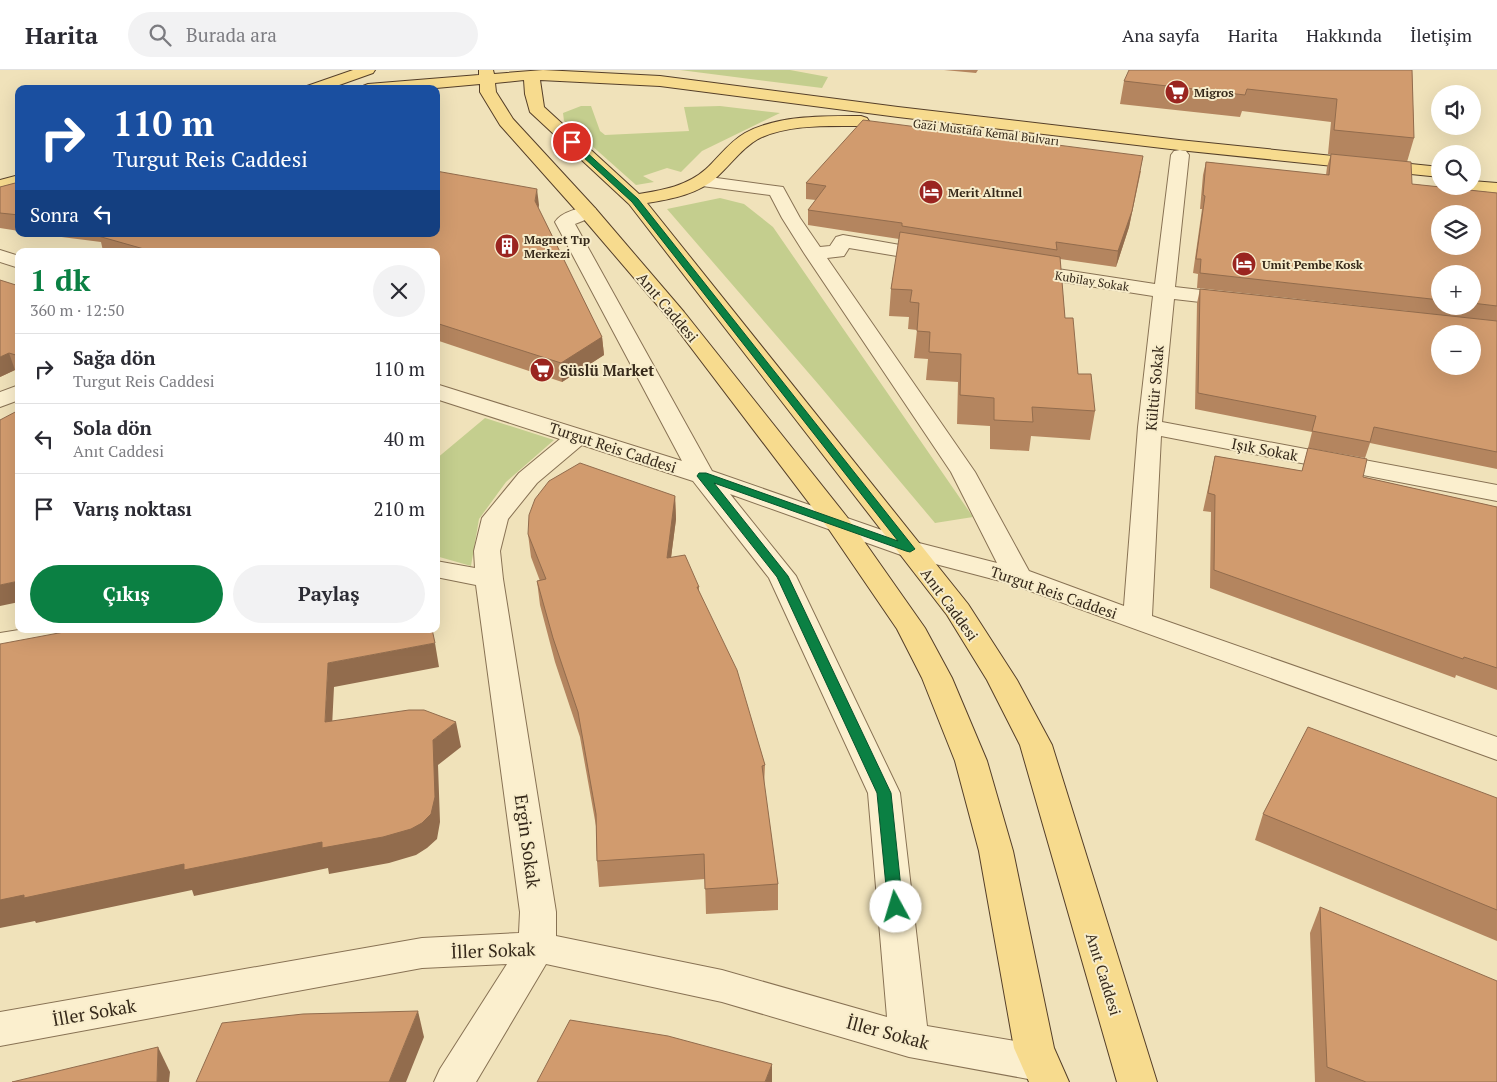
<!DOCTYPE html>
<html lang="tr">
<meta charset="utf-8">
<style>
body{margin:0;font-family:"PT Serif",serif;background:#f2f2f3;color:#2b2b33;height:100vh;display:flex;flex-direction:column;font-size:19px;white-space:nowrap}
*{box-sizing:border-box;margin:0}
p{font-size:16px;color:#7c7c81}
.icon{flex:none;width:28px;height:28px;fill:none;stroke:currentColor;stroke-width:2;stroke-linecap:round;stroke-linejoin:round}
.map{position:relative;flex:1;overflow:hidden}
.side{position:absolute;left:15px;top:178px;width:425px;height:385px;display:flex;flex-direction:column;background:#fff;border-radius:10px;box-shadow:0 5px 20px #0002}
.side>*{flex:none}
.hud{position:absolute;left:15px;top:15px;width:425px;height:152px;border-radius:10px;box-shadow:0 5px 20px #0002;background:#1a4fa0;color:#fff;overflow:hidden}
.buttons{position:absolute;left:1431px;top:15px;display:grid;gap:10px}
.buttons a{display:grid;place-items:center;width:50px;height:50px;border-radius:50%;background:#fff;box-shadow:0 5px 20px #0002;font-size:25px}
.pin{position:absolute;display:grid;place-items:center;width:42px;height:42px;color:#fff;margin:-21px;border:2px solid #fff;border-radius:50%;box-shadow:0 1px 5px #0007}
.me{position:absolute;width:55px;margin:-28px;rotate:354deg;stroke-linejoin:round;filter:drop-shadow(0 0 4px #0008)}
.turn{display:flex;align-items:center;gap:18px;height:105px;padding:0 15px;font-size:22px}
.turn .icon{width:65px;height:65px;stroke-width:2.5}
.turn b{display:block;font-size:35px;line-height:42px}
.then{display:flex;align-items:center;height:48px;padding:0 15px;background:#0003;gap:10px;font-size:19px}
.round{display:grid;place-items:center;flex:none;width:52px;height:52px;border-radius:26px;background:#f2f2f3}
.overview{display:flex;align-items:center;justify-content:space-between;height:85px;padding:0 15px}
h1{font-size:30px;font-weight:800;line-height:38px;color:#0b8043}
.primary-button{display:flex;gap:10px;margin-top:auto;padding:10px 15px}
.primary-button a{flex:1;height:58px;border-radius:30px;background:#0b8043;color:#fff;font-size:20px;font-weight:800;line-height:58px;text-align:center}
.primary-button a+a{background:#f2f2f3;color:#2b2b33}
ul{padding:0;list-style:none}
li{display:flex;align-items:center;gap:15px;height:70px;padding:0 15px;border-top:1px solid #e1e1e2}
li div{flex:1}
li b{display:block;font-size:19px}
li em{font-style:normal}
header{display:flex;align-items:center;gap:30px;box-sizing:border-box;height:70px;padding:0 25px;background:#fff;border-bottom:1px solid #e1e1e2}
header strong{font-size:24px}
nav{display:flex;gap:28px;margin-inline-start:auto;font-size:18px}
.search{width:350px;height:45px;background:#f2f2f3;display:flex;align-items:center;gap:12px;box-sizing:border-box;padding:0 18px;border-radius:28px;color:#7c7c81;font-size:19px}
.map>svg:first-child{display:block}
</style>
<header>
<strong>Harita</strong>
<div class="search"><svg class="icon" aria-label="search" viewBox="0 0 24 24"><circle cx="10" cy="10" r="6"/><path d="M15 15l6 6"/></svg>Burada ara</div>
<nav><a>Ana sayfa</a><a>Harita</a><a>Hakkında</a><a>İletişim</a></nav>
</header>
<div class="map">
<svg width="1497" height="1012" viewBox="0 0 1497 1012">
<rect width="100%" height="100%" fill="#f0e2ba"/>
<!-- green -->
<g fill="#c4ce8e">
<polygon points="680,0 790,0 828,7 822,18"/>
<polygon points="581,36 591,36 600,61 605,65 689,61 684,37 720,36 780,43 702,81 681,102 667,98 643,106 654,112 636,115 564,51 563,43"/>
<polygon points="720,128 744,134 773,157 973,447 935,453 819,315 667,139"/>
<polygon points="485,348 554,370 506,412 479,449 471,496 436,486 436,389"/>
</g>
<g fill="none" stroke-linecap="round" stroke-linejoin="round">
<defs>
<g id="minor">
<path d="M1180,80L1186,81L1189,85L1175,217L1235,224L1242,226L1245,230L1242,234L1235,236L1174,229L1162,352L1497,415V431L1161,366L1152,546L1497,667V690L1008,513L901,485L730,424L796,506L900,723L927,956L1039,975L1053,981L1059,993L1053,1005L1039,1011L909,987L722,932L546,894L476,1012H434L440,999L507,894L422,898L0,976V942L422,868L519,863L520,842L476,515L436,507V491L475,498L474,481L482,448L519,403L560,369L436,329V314L682,391L555,152C561,142 584,135 595,138L597,142L595,146L575,154L712,401L919,473L997,493L951,402L804,183L782,148L770,125L702,116L696,115L693,111L696,107L702,106L783,117L800,148L820,177L830,176L836,167L843,165L940,182L943,186L940,190L933,192L849,178L844,186L827,188L975,402L1029,501L1124,536L1138,357L1153,226L1025,206L1018,204L1015,200L1018,196L1025,194L1155,214L1171,85L1174,81ZM582,375L693,411L769,508L868,723L887,947L722,900L556,866V842L503,509L500,481L508,449L537,413Z"/>
<polygon points="0,180 19,186 19,198 0,192"/>
<polygon points="19,315 19,330 0,337 0,322"/>
<polygon points="25,559 87,559 83,566 0,583 0,563"/>
</g>
<g id="major">
<polygon points="353,0 375,0 373,3 328,19 304,19 307,16"/>
<path d="M479,0H493L494,4L543,0L660,6L898,37L1179,70L1440,97V107L1179,80L898,47L660,16L540,10L544,37L639,124C663,120 687,116 706,99C719,87 729,72 745,63C778,45 824,46 861,46L867,48L869,51L867,54L861,56C828,56 788,54 758,69C742,78 731,94 718,106C699,124 672,129 647,133L968,534L1017,610L1052,675L1157,1012H1117L1020,675L987,610L947,545L629,134L530,42L525,24L524,10L495,13L496,22L513,49L595,138L684,242L847,447L925,558L952,608L987,691L1013,781L1054,978L1069,1012H1029L1014,978L979,781L955,691L922,608L897,559L828,458L670,250L581,146L500,55L480,22V14L425,19H360L363,16L368,14L479,5Z"/>
<polygon points="19,105 19,115 0,120 0,110"/>
<polygon points="1472,111 1497,113 1497,123 1466,120 1463,116 1472,116"/>
</g>
</defs>
<!-- minor casing -->
<use href="#minor" stroke="#887254" stroke-width="2"/>
<!-- major casing -->
<use href="#major" stroke="#553f29" stroke-width="2"/>
<!-- minor -->
<use href="#minor" fill="#fbefce" fill-rule="evenodd"/>
<!-- major -->
<use href="#major" fill="#f7db8e" fill-rule="evenodd"/>
</g>
<!-- wall -->
<g fill="#b4855f" fill-rule="evenodd">
<polygon points="944,0 978,0 976,3"/>
<polygon points="1412,0 1414,68 1407,92 1328,84 1331,52 1242,41 1240,47 1120,34 1124,11"/>
<path d="M1331,84L1412,114L1497,123V399L1370,373L1365,388L1308,378L1312,362L1195,339L1197,233L1200,219L1408,241L1197,218L1198,204L1193,203L1202,139H1200L1203,105L1206,92L1326,105L1327,97ZM1440,204H1472V236H1440Z"/>
<polygon points="1141,101 1129,157 1116,197 1060,189 1065,248 1078,304 1095,341 1090,370 1031,366 1029,381 990,379 990,356 957,354 958,312 926,310 928,289 914,288 917,260 908,259 909,247 889,246 891,219 899,169 808,155 808,140 816,130 806,129 806,113"/>
<polygon points="19,112 19,161 0,158 0,117"/>
<polygon points="539,135 538,138 602,267 604,285 562,312 436,270 436,181 103,181 101,172 38,164 436,164"/>
<polygon points="19,216 19,302 15,300 0,307"/>
<polygon points="1308,378 1363,407 1497,437 1497,620 1456,605 1455,608 1210,518 1211,442 1203,441 1215,386 1302,401"/>
<polygon points="675,426 676,449 671,487 699,517 699,522 765,695 764,717 778,814 778,840 706,844 705,809 599,817 597,791 596,756 580,667 555,592 540,535 537,511 540,511 531,487 528,464"/>
<polygon points="1497,728 1497,871 1255,770 1263,744"/>
<polygon points="1320,837 1497,1012 1315,1012 1310,863"/>
</g>
<!-- shaded-wall -->
<g fill="#926c4d">
<polygon points="1143,86 1129,157 1116,197 1118,181"/>
<polygon points="537,119 539,135 536,148 535,131"/>
<polygon points="602,267 604,285 562,312 561,293"/>
<polygon points="9,283 15,300 0,307 0,287"/>
<polygon points="675,426 676,449 668,511 667,488"/>
<polygon points="19,511 19,532 0,536 0,515"/>
<polygon points="435,573 439,597 334,617 331,677 325,652 328,593"/>
<polygon points="456,652 461,677 438,695 440,752 437,769 427,778 416,785 389,793 329,804 328,798 194,826 192,820 36,853 35,851 0,858 0,830 433,670"/>
<polygon points="418,941 424,967 406,1012 389,1012"/>
<polygon points="158,977 170,1002 169,1012 157,1012"/>
<polygon points="772,994 772,1012 765,1012"/>
</g>
<!-- building -->
<g fill="#d19b6e" stroke="#926c4d" fill-rule="evenodd">
<polygon points="1129,0 1412,0 1414,68 1334,60 1337,29 1247,19 1245,25 1124,11"/>
<polygon points="863,50 1143,86 1132,141 1118,181 1056,172 1057,180 902,156 902,153 808,140 826,116 806,113"/>
<path d="M1331,84L1411,92L1412,114L1497,123V236L1472,233V204H1440V230L1200,203L1201,189H1196L1205,126L1203,125L1206,92L1329,105ZM1440,144H1472V176H1440Z"/>
<polygon points="436,101 537,119 535,131 602,267 561,293 436,253 436,181 151,181 98,166 102,164 436,164"/>
<polygon points="19,112 19,145 0,143 0,117"/>
<polygon points="900,162 1060,187 1065,248 1073,248 1078,304 1091,304 1095,341 1032,337 1033,352 994,350 994,328 960,325 961,284 929,282 930,262 917,261 919,233 910,232 912,220 891,219"/>
<polygon points="0,210 19,216 19,286 9,283 0,287"/>
<path d="M1200,219L1497,251V382L1374,357L1370,372L1312,361L1316,346L1198,323ZM1440,264H1472V296H1440Z"/>
<polygon points="19,340 19,511 0,515 0,350"/>
<polygon points="1308,378 1367,389 1363,407 1497,437 1497,598 1464,587 1463,589 1214,500 1215,425 1208,423 1215,386 1302,401"/>
<polygon points="580,393 675,426 667,488 685,485 699,517 697,517 737,600 765,695 762,696 778,814 705,819 704,784 597,791 596,744 578,642 553,568 537,511 546,509 528,464 529,445 535,429 549,411"/>
<polygon points="80,559 432,559 435,573 328,593 325,652 409,640 424,640 456,652 433,670 435,727 431,744 422,753 411,759 383,767 322,778 322,772 184,800 184,794 24,828 24,825 0,830 0,574"/>
<polygon points="1308,657 1497,728 1497,840 1263,744"/>
<polygon points="1320,837 1497,911 1497,1012 1366,1012 1327,997"/>
<polygon points="418,941 389,1012 196,1012 222,953 303,944"/>
<polygon points="570,950 668,966 772,994 765,1012 537,1012"/>
<polygon points="158,977 157,1012 12,1012"/>
</g>
<!-- route -->
<polygon fill="#0b8043" stroke="#07532c" points="569,71 574,71 638,129 915,479 910,482 906,481 714,413 788,506 891,723 903,837 901,841 896,843 890,841 888,837 877,723 777,507 697,406 699,403 706,403 898,471 632,132 569,74"/>
<!-- icons -->
<defs>
<symbol id="supermarket-disc" viewBox="-11 -11 22 22"><circle r="9.5" fill="#9a2520" stroke="#f7ecca"/><path d="M-6-5.5h2.5l.6 2H6L4.5 2H-2.5L-4.4-4H-6ZM-1.5 3.2a1.3 1.3 0 1 0 .1 0ZM3 3.2a1.3 1.3 0 1 0 .1 0Z" fill="#fff"/></symbol>
<symbol id="hotel-disc" viewBox="-11 -11 22 22"><circle r="9.5" fill="#9a2520" stroke="#f7ecca"/><path d="M-6-4.5h1.5V1H6V5H4.5V3h-9V5H-6ZM-4 0a1.8 1.8 0 1 1 3.6 0ZM.5 0V-2.5h3Q6-2.5 6 0Z" fill="#fff"/></symbol>
<symbol id="building-disc" viewBox="-11 -11 22 22"><circle r="9.5" fill="#9a2520" stroke="#f7ecca"/><path d="M-4-6H4V6H1V3H-1V6H-4ZM-2.5-4.3h1.7v1.8h-1.7ZM.8-4.3h1.7v1.8H.8ZM-2.5-1h1.7V.8h-1.7ZM.8-1h1.7V.8H.8Z" fill="#fff"/></symbol>
</defs>
<g fill-rule="evenodd">
<use href="#supermarket-disc" x="1163" y="8" width="28" height="28"/>
<use href="#hotel-disc" x="917" y="108" width="28" height="28"/>
<use href="#building-disc" x="493" y="162" width="28" height="28"/>
<use href="#hotel-disc" x="1230" y="180" width="28" height="28"/>
<use href="#supermarket-disc" x="528" y="286" width="28" height="28"/>
</g>
<g text-anchor="middle" dominant-baseline="central" stroke-width="4" stroke-linejoin="round" paint-order="stroke">
<!-- far-poi labels -->
<g font-size="12" font-weight="bold" fill="#36291a" stroke="#f7ecca" text-anchor="start">
<text x="1194" y="22">Migros</text>
<text x="948" y="122">Merit Altınel</text>
<text x="524" y="169">Magnet Tıp<tspan x="524" dy="14">Merkezi</tspan></text>
<text x="1262" y="194">Umit Pembe Kosk</text>
</g>
<!-- far-street labels -->
<g font-size="12" fill="#36291a" stroke="#f7ecca">
<text transform="translate(986 62) rotate(7)">Gazi Mustafa Kemal Bulvarı</text>
<text transform="translate(1092 211) rotate(9)">Kubilay Sokak</text>
</g>
<!-- street labels -->
<g font-size="15" fill="#36291a" stroke="#f7ecca">
<text transform="translate(668 237) rotate(50)">Anıt Caddesi</text>
<text transform="translate(1154 318) rotate(-85)">Kültür Sokak</text>
<text transform="translate(613 377) rotate(18)">Turgut Reis Caddesi</text>
<text transform="translate(1265 379) rotate(11)">Işık Sokak</text>
<text transform="translate(1054 522) rotate(19)">Turgut Reis Caddesi</text>
<text transform="translate(950 534) rotate(54)">Anıt Caddesi</text>
<text transform="translate(1104 904) rotate(73)">Anıt Caddesi</text>
</g>
<!-- poi labels -->
<g font-size="15" font-weight="bold" fill="#36291a" stroke="#f7ecca" text-anchor="start">
<text x="560" y="300">Süslü Market</text>
</g>
<!-- near-street labels -->
<g font-size="18" fill="#36291a" stroke="#f7ecca">
<text transform="translate(528 771) rotate(82)">Ergin Sokak</text>
<text transform="translate(493 880) rotate(-2)">İller Sokak</text>
<text transform="translate(94 942) rotate(-10)">İller Sokak</text>
<text transform="translate(888 962) rotate(15)">İller Sokak</text>
</g>
</g>
</svg>
<div class="buttons">
<a><svg class="icon" aria-label="sound" viewBox="0 0 24 24"><path d="M4 9h4l5-4v14l-5-4H4zM17 9q2 3 0 6"/></svg></a>
<a><svg class="icon" aria-label="search" viewBox="0 0 24 24"><circle cx="10" cy="10" r="6"/><path d="M15 15l6 6"/></svg></a>
<a><svg class="icon" aria-label="layers" viewBox="0 0 24 24"><path d="M12 4l9 5-9 5-9-5zM3 14l9 5 9-5"/></svg></a>
<a>+</a>
<a>−</a>
</div>
<div class="pin" style="left:572px;top:72px;background:#d93025"><svg class="icon" aria-label="arrive" viewBox="0 0 24 24"><path d="M6 21V4h12l-3 4 3 4H6"/></svg></div>
<svg class="me" style="left:896px;top:837px" viewBox="-20 -20 40 40"><circle r="19" fill="#fff"/><path d="M0-13L10 11 0 6-10 11z" fill="#0b8043"/></svg>
<div class="hud">
<div class="turn"><svg class="icon" aria-label="right" viewBox="0 0 24 24"><path d="M7 20v-9h11M14 6l5 5-5 5"/></svg><div><b>110 m</b>Turgut Reis Caddesi</div></div>
<div class="then">Sonra<svg class="icon" aria-label="left" viewBox="0 0 24 24"><path d="M17 20v-9H6M10 6l-5 5 5 5"/></svg></div>
</div>
<section class="side">
<div class="overview"><div><h1>1 dk</h1><p>360 m · 12:50</p></div><a class="round"><svg class="icon" aria-label="close" viewBox="0 0 24 24"><path d="M6 6l12 12M18 6L6 18"/></svg></a></div>
<ul>
<li><svg class="icon" aria-label="right" viewBox="0 0 24 24"><path d="M7 20v-9h11M14 6l5 5-5 5"/></svg><div><b>Sağa dön</b><p>Turgut Reis Caddesi</p></div><em>110 m</em></li>
<li><svg class="icon" aria-label="left" viewBox="0 0 24 24"><path d="M17 20v-9H6M10 6l-5 5 5 5"/></svg><div><b>Sola dön</b><p>Anıt Caddesi</p></div><em>40 m</em></li>
<li><svg class="icon" aria-label="arrive" viewBox="0 0 24 24"><path d="M6 21V4h12l-3 4 3 4H6"/></svg><div><b>Varış noktası</b></div><em>210 m</em></li>
</ul>
<div class="primary-button"><a>Çıkış</a><a>Paylaş</a></div>
</section>
</div>
